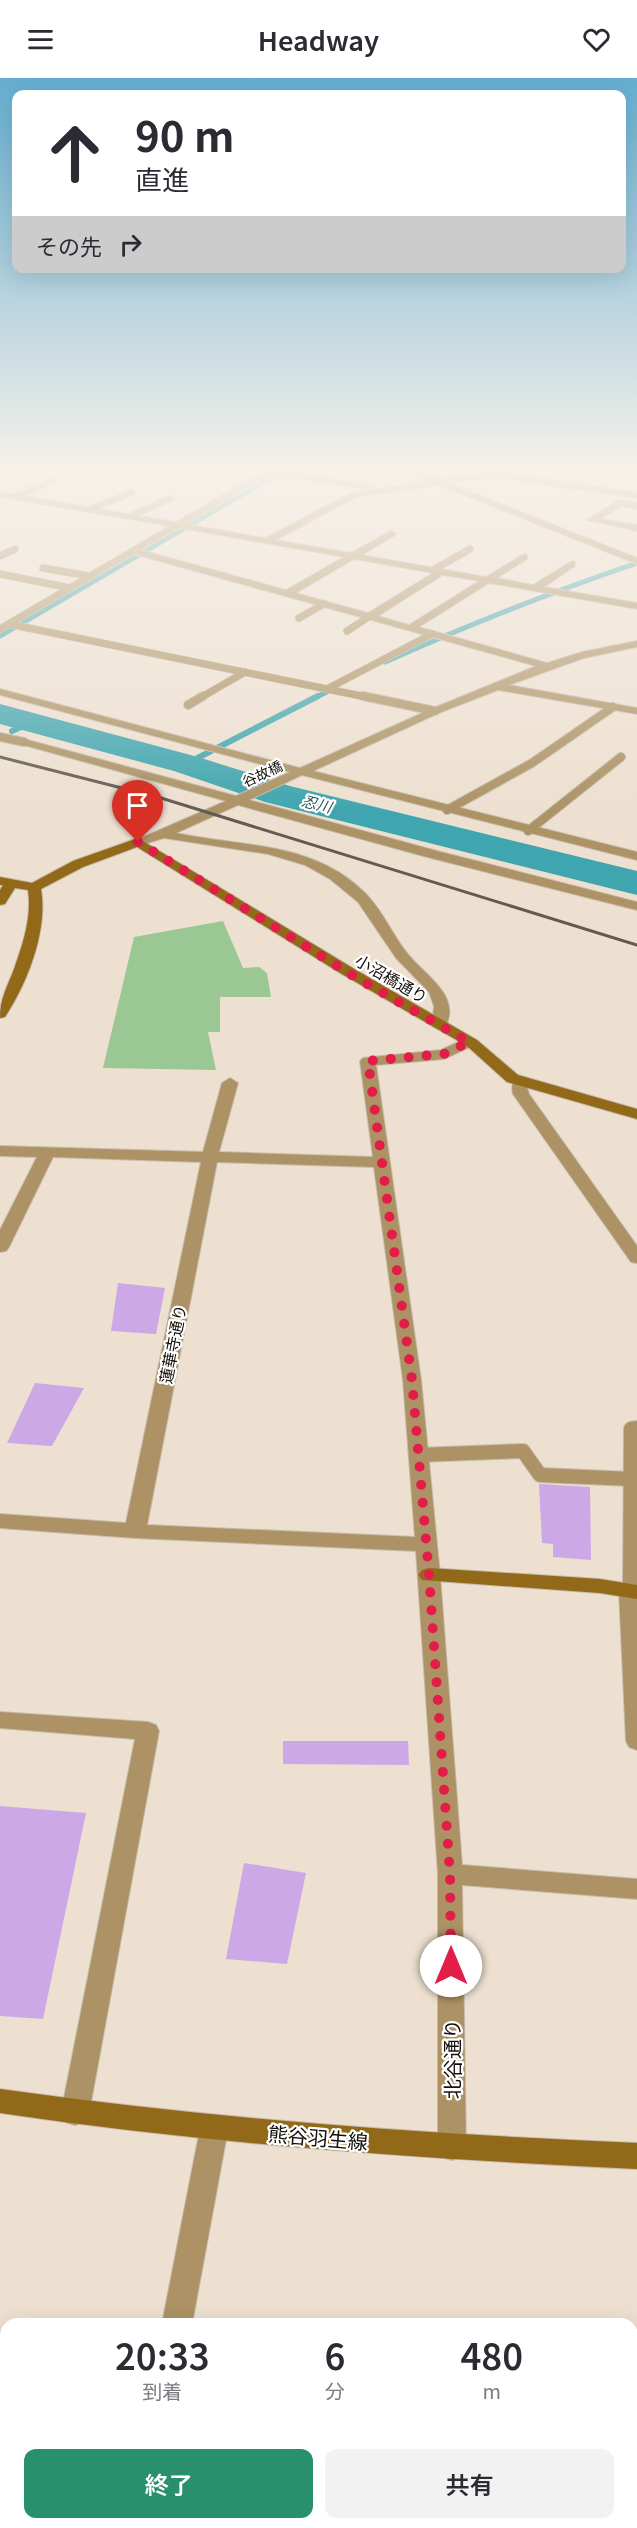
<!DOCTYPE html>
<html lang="ja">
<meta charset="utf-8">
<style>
body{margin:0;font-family:Georgia,"Noto Sans JP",serif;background:#f2f2f3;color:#2b2b33;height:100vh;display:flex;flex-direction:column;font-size:22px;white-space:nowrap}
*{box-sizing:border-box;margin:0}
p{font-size:20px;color:#7c7c81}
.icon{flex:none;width:33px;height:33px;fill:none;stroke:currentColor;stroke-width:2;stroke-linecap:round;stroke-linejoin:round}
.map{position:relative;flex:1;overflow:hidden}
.drawer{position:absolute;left:0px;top:2240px;width:638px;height:212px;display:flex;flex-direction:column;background:#fff;border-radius:18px 18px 0 0;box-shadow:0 6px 24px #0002}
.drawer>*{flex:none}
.top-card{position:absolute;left:12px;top:12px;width:614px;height:183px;border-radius:12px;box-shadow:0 6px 24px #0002;background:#fff;color:#2b2b33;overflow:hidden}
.pin{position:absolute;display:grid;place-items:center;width:51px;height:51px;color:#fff;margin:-62px -26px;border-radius:50% 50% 50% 0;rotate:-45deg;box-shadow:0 0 6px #0007}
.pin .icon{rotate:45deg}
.me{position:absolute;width:66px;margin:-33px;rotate:0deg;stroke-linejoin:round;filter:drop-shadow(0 0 4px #0008)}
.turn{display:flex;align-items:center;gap:21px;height:126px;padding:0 24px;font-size:27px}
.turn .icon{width:78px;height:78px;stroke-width:2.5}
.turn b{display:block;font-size:42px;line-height:51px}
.then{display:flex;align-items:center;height:57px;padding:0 24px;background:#0003;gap:12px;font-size:22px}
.eta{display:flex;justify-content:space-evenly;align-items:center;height:102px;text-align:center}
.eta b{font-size:36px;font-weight:600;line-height:42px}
.action{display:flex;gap:12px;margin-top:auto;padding:12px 24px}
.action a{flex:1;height:69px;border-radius:12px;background:#29906d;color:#fff;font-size:24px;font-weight:600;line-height:69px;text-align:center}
.action a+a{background:#f2f2f3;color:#2b2b33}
header{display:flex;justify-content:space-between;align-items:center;height:78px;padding:0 24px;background:#fff;font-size:27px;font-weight:600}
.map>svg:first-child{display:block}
</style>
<header><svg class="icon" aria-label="menu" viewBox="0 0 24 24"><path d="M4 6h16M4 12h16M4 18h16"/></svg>Headway<svg class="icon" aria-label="heart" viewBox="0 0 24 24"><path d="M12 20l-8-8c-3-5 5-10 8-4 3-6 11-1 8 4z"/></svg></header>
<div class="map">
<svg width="637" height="2450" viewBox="0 0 637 2450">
<rect width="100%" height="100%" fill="#ede0d0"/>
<!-- green -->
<polygon fill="#9ac794" points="223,843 243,890 259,889 267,895 271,919 220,919 220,954 208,954 216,992 103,990 134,859"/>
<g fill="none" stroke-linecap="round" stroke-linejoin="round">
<!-- stream-far1 -->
<g stroke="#3fa5af" stroke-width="5">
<polyline points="0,558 284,392"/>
<path d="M385,584C468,547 551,514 637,485"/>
<polyline points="315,620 336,609"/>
</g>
<!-- stream -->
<g stroke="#3fa5af" stroke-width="6">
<polyline points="12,653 32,644"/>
<polyline points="186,686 318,618"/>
</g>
<!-- river -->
<polygon fill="#3fa5af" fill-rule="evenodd" points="0,626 198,679 290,708 637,793 637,817 265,724 174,693 0,646"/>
</g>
<!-- building -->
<g fill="#cca8e6">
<polygon points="118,1205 165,1210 156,1256 111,1253"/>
<polygon points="35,1305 84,1310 52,1368 7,1365"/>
<polygon points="539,1406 590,1409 591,1482 553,1479 553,1466 542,1465"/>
<polygon points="283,1663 408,1663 409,1687 283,1686"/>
<polygon points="0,1728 86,1735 43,1941 0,1938"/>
<polygon points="244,1785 306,1795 287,1886 226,1881"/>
</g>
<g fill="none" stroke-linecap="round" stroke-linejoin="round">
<defs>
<g id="lane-far2">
<polyline points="0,478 15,471"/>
<polyline points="43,490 89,498"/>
<polyline points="433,492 470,471"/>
<polyline points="0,496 70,510"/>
<polyline points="299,540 324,526"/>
<polyline points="9,546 371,620"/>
<polyline points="0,551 70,510"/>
<polyline points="347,553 370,538"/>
<polyline points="327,611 432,556"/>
<polyline points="200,620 245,594"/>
</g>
<g id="lane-far1">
<polyline points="363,618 435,633"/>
<polyline points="188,627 203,618"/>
<polyline points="0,659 24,664"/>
<polyline points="447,732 532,685 613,629"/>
<polyline points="528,753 621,679"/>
</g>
<g id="lane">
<polyline points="418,1377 523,1373 540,1397 631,1401"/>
<polyline points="630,1513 631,1351 637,1350"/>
</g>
<g id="street">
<path d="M258,392H278L373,407L377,411L429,403L405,392H417L440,401L492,393L637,414V420L492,399L449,405L637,480V486L438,407L356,419L276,462L351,475L391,453L396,456L394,458L362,477L486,499L524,476L527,477V481L497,500L533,507L572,483L575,484V488L544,509L637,525V531L489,505L419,549L547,585L582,574L637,563V569L584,580L509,607L637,630V636L498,612L439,635L313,693L637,774V782L302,697L249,722L437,773L637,824V832L427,779L238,727L176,755C241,769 313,763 365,815C385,835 394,862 413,882C431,901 462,922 444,951L439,952L432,948L434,928L429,914L396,880L358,824L330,801L305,787L268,776L164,760L138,768L132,764L226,723L20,666L18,664L24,661L28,662L236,718L290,694L0,617V611L300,690L431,631L536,588L134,476L73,512H67V508L169,448L0,419V413L13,416L54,399L57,400V404L24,418L88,429L132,411L135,412V416L99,431L128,436L170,417L174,420L173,422L139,438L176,444L262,394ZM271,396L369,412L351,415L265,460L186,446ZM179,450L344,479L286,512L141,472ZM354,481L433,495L368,535L296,515ZM443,497L479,503L409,547L378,538Z"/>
<polygon points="619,422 637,425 637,431 621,428 600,441 637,447 637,453 587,442"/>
<path d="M469,959L477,964L474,967L444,981L376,987L421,1302L440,1497L462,1787L637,1801V1821L462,1807L466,2070L462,2079L452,2082L442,2079L438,2070V1796L416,1473L135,1460L0,1450V1436L126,1445L201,1084L53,1079L9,1169L6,1173L0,1174V1152L37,1079L0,1078V1068L203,1074L222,1005L230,1000L238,1005L219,1074L373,1079L360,983L363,980L441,972ZM217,1084L374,1089L403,1302L415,1459L147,1447Z"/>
<path d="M521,999L529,1004L527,1009L529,1016L637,1168V1185L631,1184L513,1016C511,1008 512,1002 521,999Z"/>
<polygon points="630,1506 637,1508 637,1672 629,1669 626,1663 619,1513 622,1508"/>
<polygon points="0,1634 148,1644 156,1647 159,1653 89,2035 85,2044 75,2047 65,2044 61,2035 135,1661 0,1650"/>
<polygon points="214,2039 224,2042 228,2051 192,2246 162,2246 200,2051 204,2042"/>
<polygon points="103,2445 135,2445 133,2450 101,2450"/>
</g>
<g id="secondary">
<path d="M138,760L351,889L477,962L518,997L637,1031V1041L507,1004L467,968L340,895L137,769L83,789L41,811C48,852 28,904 5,939L0,940C0,920 7,910 14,891C23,866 32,839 28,812L15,810L5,826L0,827V812L3,807H0V799L32,805L73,783Z"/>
<polygon points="429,1490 600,1501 637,1507 637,1521 600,1515 422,1502 418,1497 422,1492"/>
<path d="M0,2011C212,2041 424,2056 637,2065V2091C424,2081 211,2066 0,2035Z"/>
</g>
</defs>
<!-- lane-far2 casing -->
<use href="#lane-far2" stroke="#c6bbad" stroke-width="8"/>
<!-- lane-far1 casing -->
<use href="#lane-far1" stroke="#c6bbad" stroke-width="10"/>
<!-- lane casing -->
<use href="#lane" stroke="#c6bbad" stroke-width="16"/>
<!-- street casing -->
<use href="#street" stroke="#c6bbad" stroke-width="2"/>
<!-- secondary casing -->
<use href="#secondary" stroke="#c6bbad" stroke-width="2"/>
<!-- lane-far2 -->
<use href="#lane-far2" stroke="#ac9264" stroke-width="7"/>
<!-- lane-far1 -->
<use href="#lane-far1" stroke="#ac9264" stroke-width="8"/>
<!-- lane -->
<use href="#lane" stroke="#ac9264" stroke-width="14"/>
<!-- street -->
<use href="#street" fill="#ac9264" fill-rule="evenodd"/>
<!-- secondary -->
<use href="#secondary" fill="#916919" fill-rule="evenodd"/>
<!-- rail -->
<polyline stroke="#625b52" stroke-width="3" points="0,679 161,720 637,867"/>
</g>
<!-- sky -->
<linearGradient id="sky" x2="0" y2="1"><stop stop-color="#64aed1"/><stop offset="0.53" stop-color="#f7f1ea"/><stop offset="1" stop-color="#f7f1ea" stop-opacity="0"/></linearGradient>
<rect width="637" height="735" fill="url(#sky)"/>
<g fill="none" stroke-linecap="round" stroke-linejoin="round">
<!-- route -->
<polyline stroke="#e11d48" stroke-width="10" stroke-dasharray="0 18" points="138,764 355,899 469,964 444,976 368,983 412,1302 429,1497 450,1796 451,1888"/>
</g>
<g text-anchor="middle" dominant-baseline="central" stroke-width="4.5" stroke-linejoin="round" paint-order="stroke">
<!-- far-street labels -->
<g font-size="14" fill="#14100b" stroke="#fff">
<text transform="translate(262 695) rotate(-25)">谷故橋</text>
</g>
<!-- far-water labels -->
<g font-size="15" font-style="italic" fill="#2a575b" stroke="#fff">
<text transform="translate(317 725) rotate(14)">忍川</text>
</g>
<!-- street labels -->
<g font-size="16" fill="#14100b" stroke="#fff">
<text transform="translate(392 900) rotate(30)">小沼橋通り</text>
<text transform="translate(172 1266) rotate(-79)">蓮華寺通り</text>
</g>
<!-- near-street labels -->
<g font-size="20" fill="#14100b" stroke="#fff">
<text transform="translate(451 1981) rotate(-90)">北谷通り</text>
<text transform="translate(318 2059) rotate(5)">熊谷羽生線</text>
</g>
</g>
</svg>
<div class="pin" style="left:138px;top:764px;background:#d93025"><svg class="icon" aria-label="arrive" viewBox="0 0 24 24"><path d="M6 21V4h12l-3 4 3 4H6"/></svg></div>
<svg class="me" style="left:451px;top:1888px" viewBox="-20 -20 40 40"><circle r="19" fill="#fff"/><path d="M0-13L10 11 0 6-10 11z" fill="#e11d48"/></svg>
<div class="top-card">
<div class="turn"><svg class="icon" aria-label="ahead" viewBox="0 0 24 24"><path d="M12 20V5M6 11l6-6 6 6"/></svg><div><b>90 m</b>直進</div></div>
<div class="then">その先<svg class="icon" aria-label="right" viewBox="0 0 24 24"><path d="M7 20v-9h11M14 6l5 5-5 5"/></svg></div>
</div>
<section class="drawer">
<div class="eta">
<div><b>20:33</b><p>到着</p></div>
<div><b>6</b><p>分</p></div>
<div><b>480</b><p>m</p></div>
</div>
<div class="action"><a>終了</a><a>共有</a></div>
</section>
</div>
